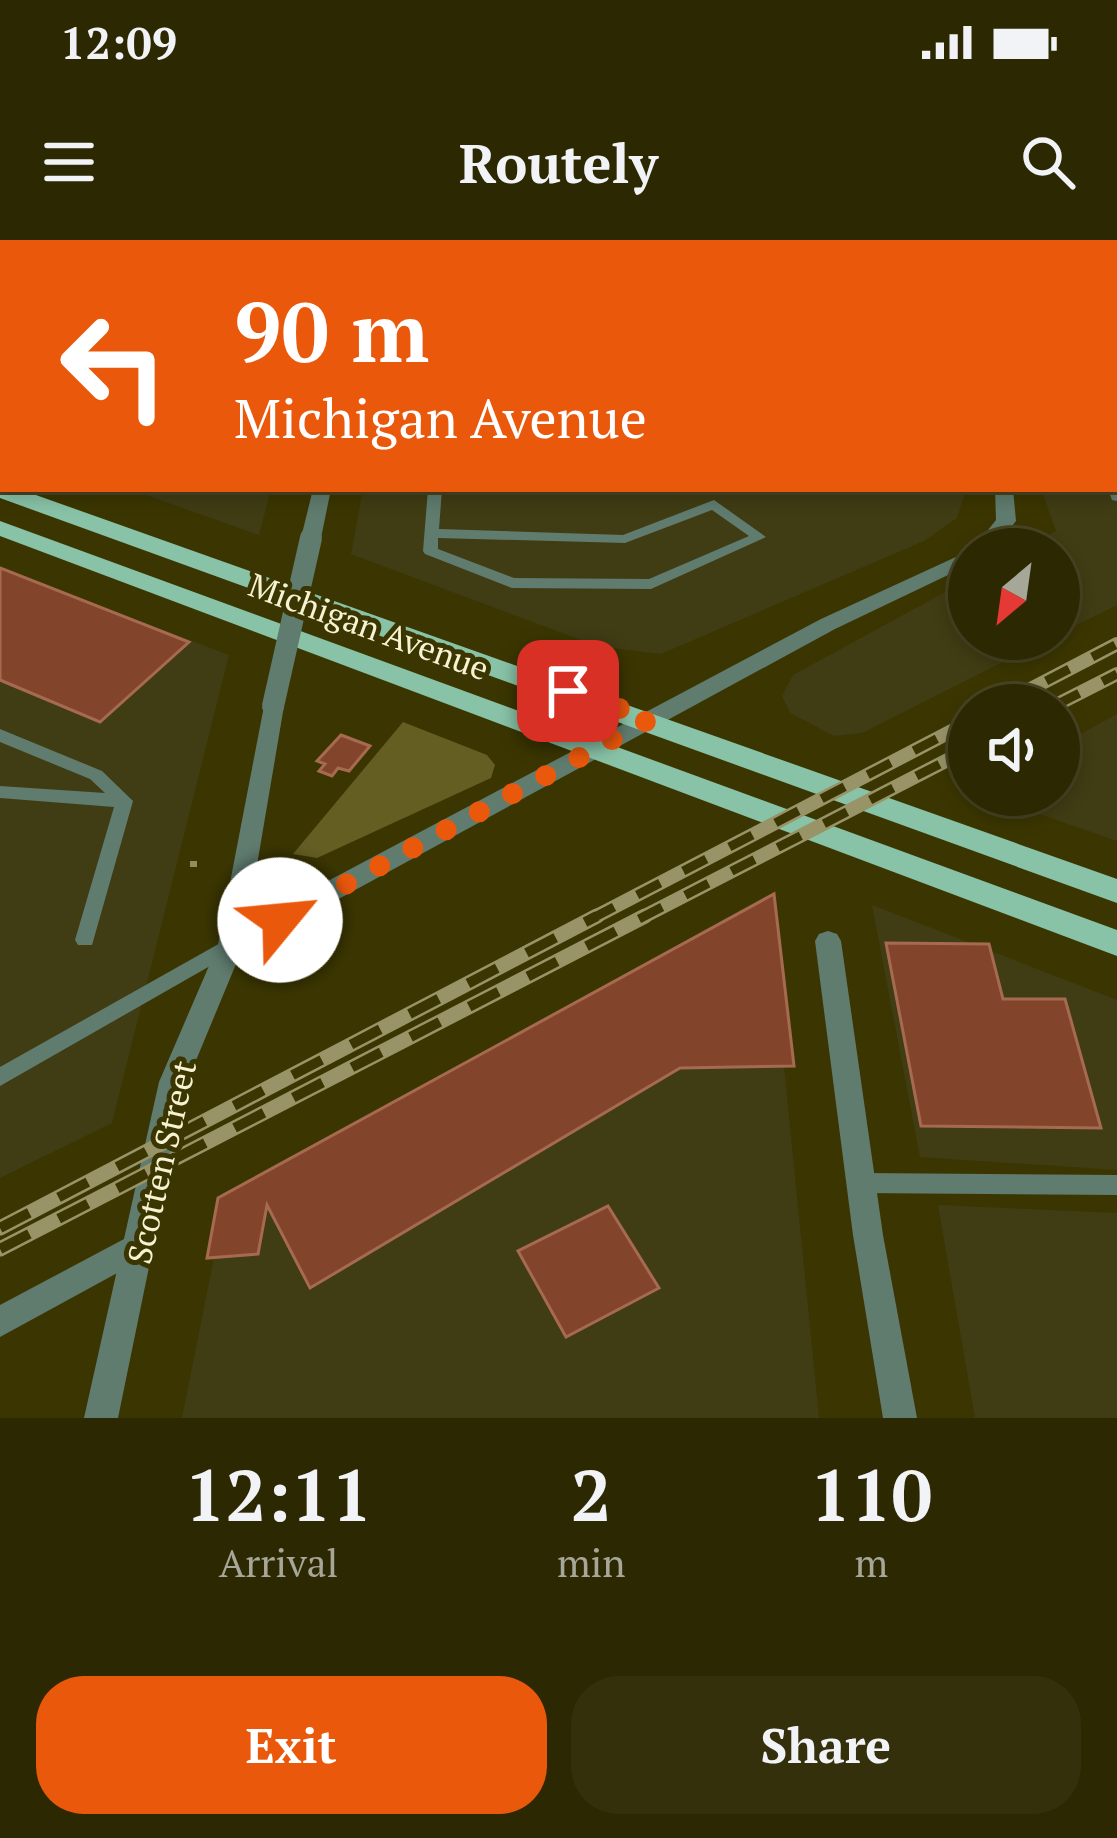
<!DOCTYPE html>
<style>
body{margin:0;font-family:"PT Serif",serif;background:#34300b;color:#f1f3f6;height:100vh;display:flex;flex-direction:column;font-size:45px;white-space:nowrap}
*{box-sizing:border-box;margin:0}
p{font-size:39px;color:#a6a699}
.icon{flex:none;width:66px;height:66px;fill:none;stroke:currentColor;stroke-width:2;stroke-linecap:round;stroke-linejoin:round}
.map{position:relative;height:1178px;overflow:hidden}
.sheet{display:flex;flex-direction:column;background:#2c2801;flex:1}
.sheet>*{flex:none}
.top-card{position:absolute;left:0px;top:0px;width:1119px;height:252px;box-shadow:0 6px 18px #0003,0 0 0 3px #484423;background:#ea580c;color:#fff;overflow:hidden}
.needle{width:78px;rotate:209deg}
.controls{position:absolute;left:948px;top:288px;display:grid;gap:24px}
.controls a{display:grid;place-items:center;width:132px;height:132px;border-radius:50%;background:#2c2801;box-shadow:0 6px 18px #0003,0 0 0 3px #484423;font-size:60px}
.pin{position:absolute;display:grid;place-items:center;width:102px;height:102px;color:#fff;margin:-51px;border-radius:24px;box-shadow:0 6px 18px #0006}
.me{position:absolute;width:132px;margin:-66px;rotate:62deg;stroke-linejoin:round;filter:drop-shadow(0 0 9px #0008)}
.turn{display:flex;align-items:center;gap:42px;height:252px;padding:0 36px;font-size:54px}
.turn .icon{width:156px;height:156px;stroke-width:2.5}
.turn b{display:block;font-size:84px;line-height:102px}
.eta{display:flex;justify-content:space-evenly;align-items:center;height:204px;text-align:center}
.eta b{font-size:72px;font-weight:700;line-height:84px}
.cta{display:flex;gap:24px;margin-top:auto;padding:24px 36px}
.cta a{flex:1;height:138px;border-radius:48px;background:#ea580c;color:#fff;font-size:48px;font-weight:700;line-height:138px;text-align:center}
.cta a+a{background:#34300b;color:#f1f3f6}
.status{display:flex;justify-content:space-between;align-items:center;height:84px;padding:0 60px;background:#2c2801;direction:ltr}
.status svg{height:33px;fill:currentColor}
header{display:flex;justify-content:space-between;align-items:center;height:156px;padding:0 36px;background:#2c2801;font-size:54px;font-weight:700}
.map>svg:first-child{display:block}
</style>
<div class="status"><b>12:09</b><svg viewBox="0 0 49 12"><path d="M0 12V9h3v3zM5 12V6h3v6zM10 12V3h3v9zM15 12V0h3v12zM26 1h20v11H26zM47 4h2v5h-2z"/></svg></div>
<header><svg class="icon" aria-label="menu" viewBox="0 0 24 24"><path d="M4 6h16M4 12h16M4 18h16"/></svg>Routely<svg class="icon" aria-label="search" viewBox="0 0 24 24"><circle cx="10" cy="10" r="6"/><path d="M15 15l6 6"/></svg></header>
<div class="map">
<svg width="1117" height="1178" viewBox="0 0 1117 1178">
<rect width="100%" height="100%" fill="#3b3601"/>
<!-- built -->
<g fill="#403c14">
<polygon points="411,0 891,0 892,3 410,3"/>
<polygon points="949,0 1117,0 1117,365 1059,394 1059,309 1023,309 1056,291 1041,249 1116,249 1116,3"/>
<polygon points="129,249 271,249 259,295"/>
<polygon points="363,249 962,249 964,256 957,278 924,301 661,414 597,406 351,314"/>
<polygon points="0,328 229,415 112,883 0,938"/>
<polygon points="969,339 969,399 1049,399 862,493 834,496 790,473 782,456 793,435"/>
<polygon points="1117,474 1117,601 984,555 1059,555 1059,506"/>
<polygon points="767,655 819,1178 182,1178 226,957"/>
<polygon points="872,665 1117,760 1117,930 920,917"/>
<polygon points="938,965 1117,973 1117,1178 975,1178"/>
</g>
<!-- green -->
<polygon fill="#645e23" points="403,482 487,515 495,525 491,538 317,618 293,614"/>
<!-- building -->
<g fill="#82452b" stroke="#a66a50" stroke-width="3">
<polygon points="8,0 333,0 6,3"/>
<polygon points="982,0 1117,0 1117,118 1116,3"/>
<polygon points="3,8 3,124 0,124 0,13"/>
<polygon points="0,328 189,402 100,482 0,440"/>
<polygon points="341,495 370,506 349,531 338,528 332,536 319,531 325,524 317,521"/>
<polygon points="774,654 794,826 680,828 310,1048 267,965 258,1014 207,1018 218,958"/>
<polygon points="886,703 989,704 1003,759 1065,759 1101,888 921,886"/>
<polygon points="608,966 659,1048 566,1097 518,1011"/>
</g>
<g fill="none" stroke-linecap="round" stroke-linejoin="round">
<!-- path -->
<polyline stroke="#918d61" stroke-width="6" stroke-dasharray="9 6" stroke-linecap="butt" points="190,624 197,624"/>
<!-- service -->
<g fill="#607c6f" fill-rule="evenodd">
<rect x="539" y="0" width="12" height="3"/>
<rect x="789" y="0" width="12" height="3"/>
<rect x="1116" y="121" width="1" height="8"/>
<polygon points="1117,245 1117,261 1112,260 1108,249 1116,249"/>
<path d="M428,249H442L439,289L623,295L714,260L766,297L651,349L512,348L425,314L423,311ZM712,270L749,296L649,339L514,338L438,309V298L625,303Z"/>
<polygon points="0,489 102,531 133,561 92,705 78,705 75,700 114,567 0,558 0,546 105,553 90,539 0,502"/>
<polygon points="231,697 238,700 241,705 238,710 0,846 0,827"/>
<polygon points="861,933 1117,935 1117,955 861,953 853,950 850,943 853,936"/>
</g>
<!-- minor -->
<g fill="#607c6f" fill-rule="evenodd">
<polygon points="828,691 837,694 841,701 883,995 917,1178 883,1178 853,995 815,701 819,694"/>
<polygon points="141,990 152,994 156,1004 152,1014 0,1097 0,1065"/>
</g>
<!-- tertiary -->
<g fill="#607c6f" fill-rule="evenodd">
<rect x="371" y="0" width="14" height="3"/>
<polygon points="914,0 928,0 929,3 915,3"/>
<polygon points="313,249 331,249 321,298 311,304 301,298"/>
<polygon points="995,249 1013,249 1016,281 993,309 973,309 996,280"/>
<polygon points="969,311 969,325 835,389 241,712 187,842 118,1178 84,1178 159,842 218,705 265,461 273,459 284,466 247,684 821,379"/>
</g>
<!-- primary -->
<g fill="#88c3a7" fill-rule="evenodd">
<polygon points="0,243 3,249 19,249 1117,639 1117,663 0,258"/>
<polygon points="0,281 1117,690 1117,716 0,296"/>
</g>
<defs>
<g id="rail-far1">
<polyline points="1000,465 1117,404"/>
<polyline points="1056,465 1117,434"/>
<polyline points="591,679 969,482"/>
<polyline points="639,679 969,509"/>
</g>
<g id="rail">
<polyline points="0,988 597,676"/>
<polyline points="0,1009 645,676"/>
</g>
</defs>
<!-- rail-far1 casing -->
<use href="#rail-far1" stroke="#989468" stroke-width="14"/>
<!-- rail casing -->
<use href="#rail" stroke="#989468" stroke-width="15"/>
<!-- rail-far1 -->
<use href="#rail-far1" stroke="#3b3601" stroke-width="9" stroke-dasharray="26" stroke-linecap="butt"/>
<!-- rail -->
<use href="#rail" stroke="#3b3601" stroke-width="10" stroke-dasharray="33" stroke-linecap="butt"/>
<!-- tertiary-bridge -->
<polyline stroke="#607c6f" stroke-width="22" points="273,466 311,298"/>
</g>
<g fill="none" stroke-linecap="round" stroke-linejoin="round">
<!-- route -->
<polyline stroke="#ea580c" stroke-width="21" stroke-dasharray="0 37.8" points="280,680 650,479 568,451"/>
</g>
<g text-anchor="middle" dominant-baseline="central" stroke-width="10" stroke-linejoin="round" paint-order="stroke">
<!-- street labels -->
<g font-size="33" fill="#f6f3d2" stroke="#3b3601">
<text transform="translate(369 386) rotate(20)">Michigan Avenue</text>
<text transform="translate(161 922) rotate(-77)">Scotten Street</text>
</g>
</g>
</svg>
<div class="controls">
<a><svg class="needle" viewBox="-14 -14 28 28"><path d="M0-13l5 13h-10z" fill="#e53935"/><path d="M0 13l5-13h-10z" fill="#a6a699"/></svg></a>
<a><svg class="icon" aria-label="sound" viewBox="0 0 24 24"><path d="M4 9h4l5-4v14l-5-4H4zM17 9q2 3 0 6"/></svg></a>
</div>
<div class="pin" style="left:568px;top:451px;background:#d93025"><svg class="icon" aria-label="arrive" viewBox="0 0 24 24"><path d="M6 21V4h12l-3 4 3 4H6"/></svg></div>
<svg class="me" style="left:280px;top:680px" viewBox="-20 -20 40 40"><circle r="19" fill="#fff"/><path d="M0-13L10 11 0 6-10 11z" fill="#ea580c"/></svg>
<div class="top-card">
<div class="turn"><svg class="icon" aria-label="left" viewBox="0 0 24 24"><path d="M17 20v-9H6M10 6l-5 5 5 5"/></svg><div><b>90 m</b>Michigan Avenue</div></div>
</div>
</div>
<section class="sheet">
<div class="eta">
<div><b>12:11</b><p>Arrival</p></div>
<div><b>2</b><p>min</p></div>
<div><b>110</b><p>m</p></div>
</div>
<div class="cta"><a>Exit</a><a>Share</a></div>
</section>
